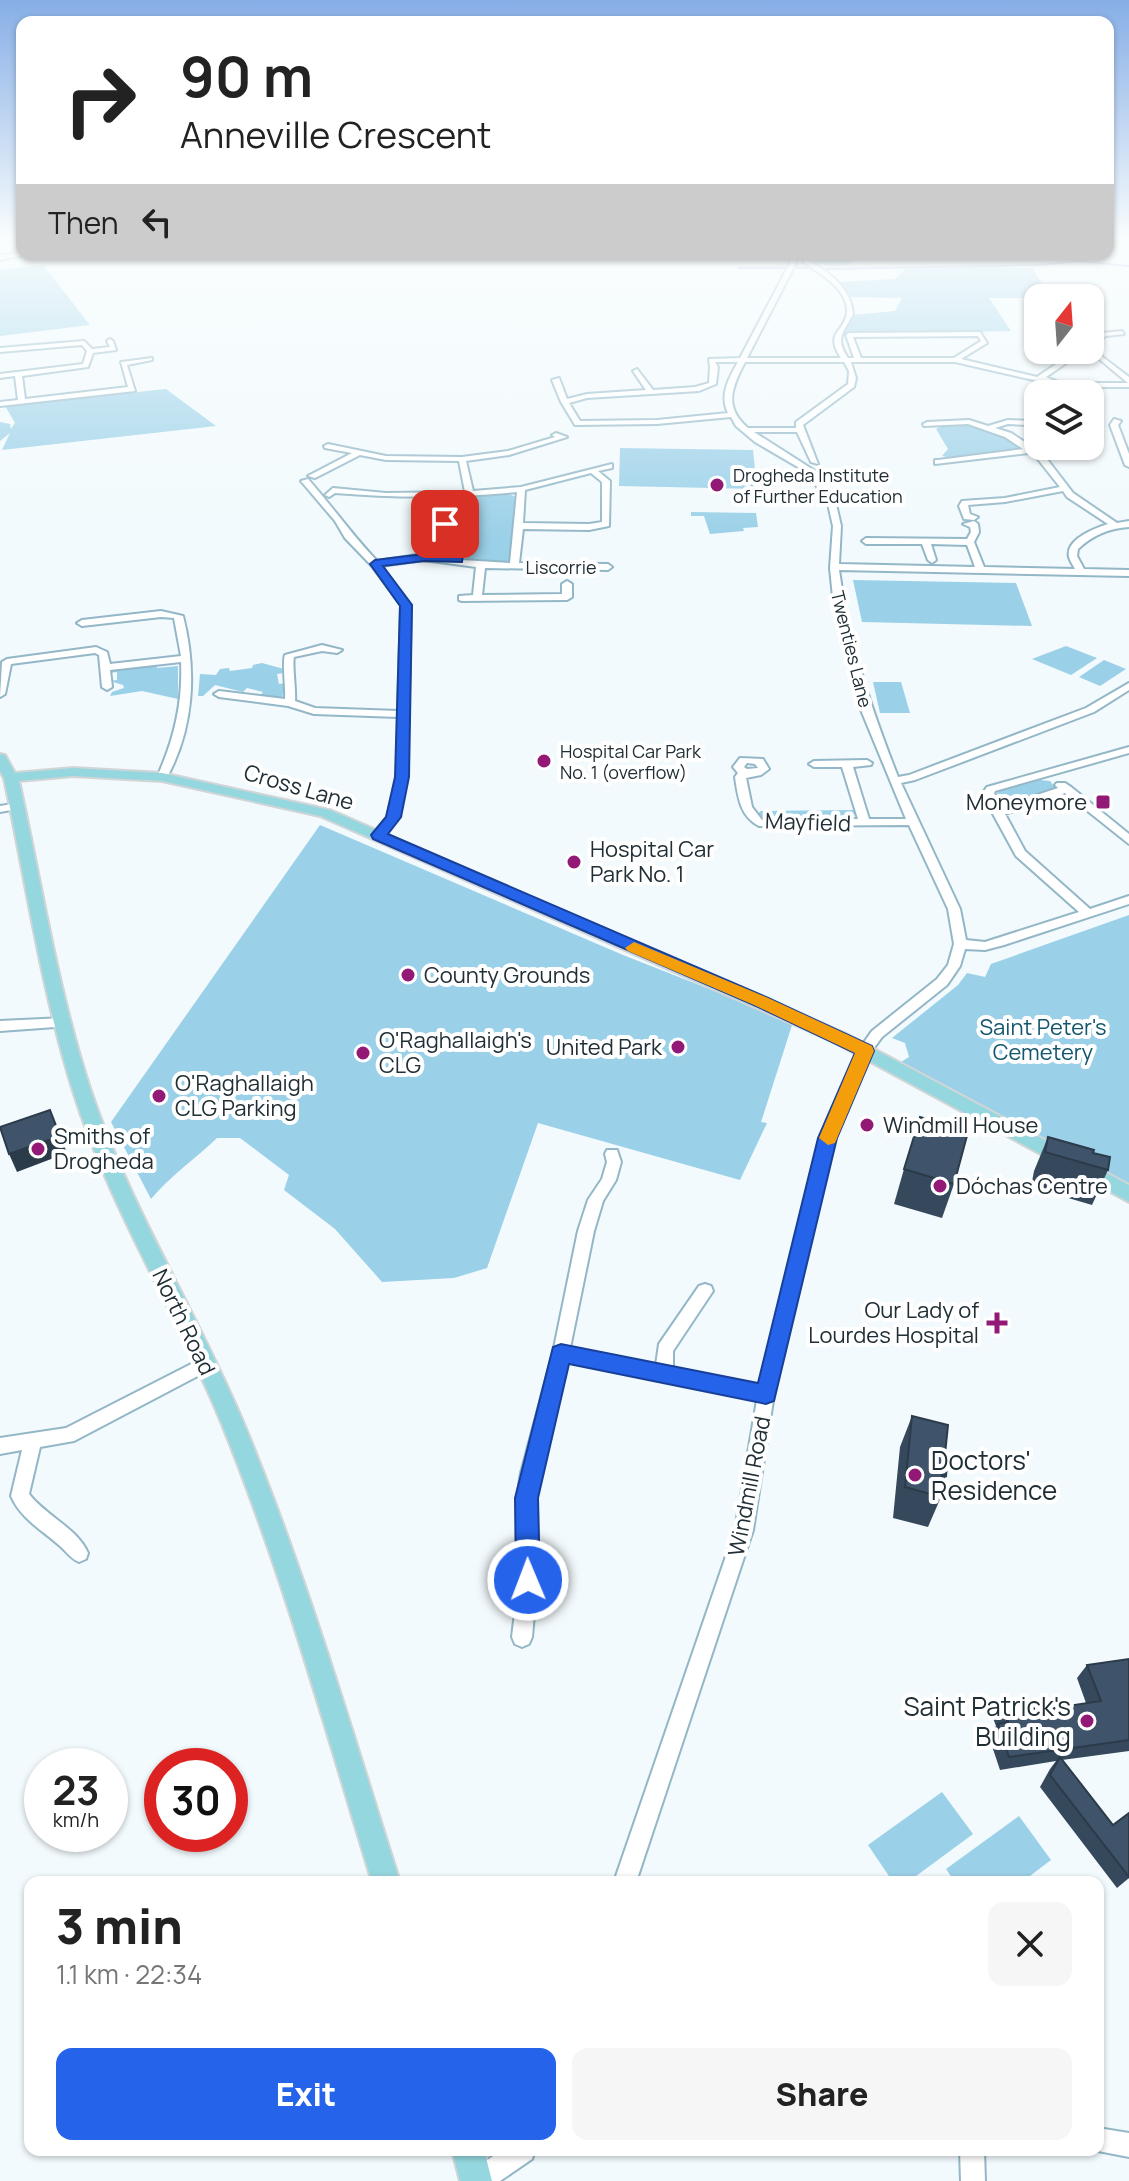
<!DOCTYPE html>
<meta charset="utf-8">
<style>
body{margin:0;font-family:Manrope,sans-serif;background:#f6f6f6;color:#222;height:100vh;display:flex;flex-direction:column;font-size:30px;white-space:nowrap}
*{box-sizing:border-box;margin:0}
p{font-size:26px;color:#767676}
.icon{flex:none;width:44px;height:44px;fill:none;stroke:currentColor;stroke-width:2;stroke-linecap:round;stroke-linejoin:round}
.map{position:relative;flex:1;overflow:hidden}
.panel{position:absolute;left:24px;top:1876px;width:1080px;height:280px;display:flex;flex-direction:column;background:#fff;border-radius:16px;box-shadow:0 2px 6px #0004}
.panel>*{flex:none}
.banner{position:absolute;left:16px;top:16px;width:1098px;height:244px;border-radius:16px;box-shadow:0 2px 6px #0004;background:#fff;color:#222;overflow:hidden}
.needle{width:52px;rotate:17deg}
.buttons{position:absolute;left:1024px;top:284px;display:grid;gap:16px}
.buttons a{display:grid;place-items:center;width:80px;height:80px;border-radius:16px;background:#fff;box-shadow:0 2px 6px #0004;font-size:40px}
.speed{position:absolute;left:24px;top:1748px;display:flex;gap:16px;font-size:40px;font-weight:700;text-align:center}
.speed>*{display:grid;place-content:center;width:104px;height:104px;border-radius:50%;background:#fff;box-shadow:0 2px 6px #0004;line-height:1}
.speed small{font-size:20px;font-weight:400}
.speed .limit{border:12px solid #d22;background:#fff;color:#111}
.pin{position:absolute;display:grid;place-items:center;width:68px;height:68px;color:#fff;margin:-34px;border-radius:16px;box-shadow:0 4px 12px #0006}
.me{position:absolute;width:88px;margin:-44px;rotate:359deg;stroke-linejoin:round;filter:drop-shadow(0 0 6px #0008)}
.turn{display:flex;align-items:center;gap:28px;height:168px;padding:0 32px;font-size:36px}
.turn .icon{width:104px;height:104px;stroke-width:2.5}
.turn b{display:block;font-size:56px;line-height:68px}
.then{display:flex;align-items:center;height:76px;padding:0 32px;background:#0003;gap:16px;font-size:30px}
.round{display:grid;place-items:center;flex:none;width:84px;height:84px;border-radius:16px;background:#f6f6f6}
.headline{display:flex;align-items:center;justify-content:space-between;height:136px;padding:0 32px}
h1{font-size:48px;font-weight:800;line-height:60px}
.cta{display:flex;gap:16px;margin-top:auto;padding:16px 32px}
.cta a{flex:1;height:92px;border-radius:16px;background:#2563eb;color:#fff;font-size:32px;font-weight:800;line-height:92px;text-align:center}
.cta a+a{background:#f6f6f6;color:#222}
.map>svg:first-child{display:block}
</style>
<div class="map">
<svg width="1129" height="2181" viewBox="0 0 1129 2181">
<rect width="100%" height="100%" fill="#f2fafd"/>
<!-- green -->
<g fill="#9ad0e8">
<path d="M797,254H899L854,260L851,264C831,268 814,265 797,254Z"/>
<polygon points="43,265 90,325 0,336 0,270"/>
<polygon points="983,267 1032,268 1051,298 989,298 1011,331 849,335 840,329 851,322 853,315 895,311 902,298 851,297 837,282 895,279 905,269"/>
<polygon points="166,389 216,426 2,450 10,433 0,441 0,422 10,424 11,429 15,423 5,406"/>
<polygon points="972,425 1003,436 1021,448 951,458 942,456 948,449 936,429 942,426"/>
<polygon points="620,448 753,450 757,489 619,486"/>
<polygon points="506,493 516,497 511,561 490,563 466,559 462,536 440,512 451,506 449,503 435,504 430,499"/>
<polygon points="691,512 756,513 758,527 743,528 744,531 710,534 704,516 691,516"/>
<polygon points="853,580 1016,583 1032,626 862,622"/>
<polygon points="1066,646 1097,658 1071,675 1032,659"/>
<polygon points="1104,660 1126,669 1100,686 1079,677"/>
<polygon points="262,663 284,669 285,673 277,674 279,684 286,683 282,698 260,696 263,692 247,688 243,692 215,685 203,696 198,696 200,674 216,675 220,669 229,668 230,671 252,668 253,665"/>
<polygon points="156,664 157,668 178,666 178,699 142,691 110,696 112,692 124,688 123,685 110,681 117,680 117,672 110,673 111,670"/>
<polygon points="873,682 901,682 910,713 880,713"/>
<polygon points="1040,780 1050,781 1055,788 1008,804 1001,803 993,796 1000,791"/>
<polygon points="853,810 856,814 850,818 768,819 756,815 761,811"/>
<path d="M320,825L623,955L793,1022L761,1122L767,1123L740,1180L538,1123L487,1268L454,1278L382,1282L335,1229L284,1190L289,1175L240,1138H217C195,1159 170,1176 151,1199L111,1122Z"/>
<polygon points="1129,915 1129,1184 901,1062 909,1057 905,1043 892,1038 958,985 967,973 985,977 991,964"/>
<polygon points="942,1792 973,1834 908,1882 893,1882 868,1845"/>
<polygon points="1019,1816 1051,1860 1022,1882 955,1882 946,1869"/>
</g>
<g fill="none" stroke-linecap="round" stroke-linejoin="round">
<!-- stream -->
<g stroke="#93a4e2" stroke-width="2">
<polyline points="738,268 785,268"/>
<polyline points="797,268 811,268"/>
<polyline points="827,269 1040,265 1078,261 1129,266"/>
</g>
<defs>
<g id="minor">
<polygon points="22,252 24,255 0,260 0,256"/>
<path d="M789,254H795L796,263L747,358H841C824,332 844,333 847,313C849,289 819,273 803,262L805,259C827,270 851,287 853,314C844,333 834,337 848,358H854L846,335L849,333L980,332L987,343L961,359L1037,377L1077,350H1085L1046,377L1061,383H1128L1098,358L1100,355L1129,377V387H1060L1041,380L1038,381L955,362H851L856,378L854,387L803,425L818,464L811,462L797,432H754L815,471L836,504L841,526L839,564L975,567L967,545L931,544L936,560L932,563L928,560L922,544H866L862,541L866,538L967,539L971,532L970,527L963,524L974,521L978,524L979,532L974,542L984,567L1075,569C1073,565 1070,561 1069,557C1065,539 1096,528 1108,524L1067,497L1063,491L1005,502L968,505L970,514L978,517L974,520L964,519L959,506L962,501L1005,498L1060,487L1037,458L1029,453L935,464V460H938L1023,449L1005,437L968,424L924,426L923,424L927,422L969,420L988,426L1008,420L1031,421V425H1028L1008,424L995,428L1011,433L1043,454L1073,493L1117,523L1129,521V527C1109,528 1093,535 1078,549L1077,556L1084,569L1129,570V576L839,570C849,643 871,708 898,777L909,775L1086,708L1129,683V690L1094,712L915,780L901,783L960,909L966,940L985,942L1079,912L1016,856L992,812L995,809L982,794L987,787L1129,747V753L995,791L994,794L1004,806L1058,788L1055,785L1057,783H1065L1071,787L1129,834V844L1065,793L1005,814L1025,851L1090,909L1129,896V904L1004,945L985,950L965,949L960,966L947,985L882,1037L871,1052L835,1138L774,1394L753,1530L636,1882H614L735,1530L757,1400L567,1361L539,1473L535,1498L537,1580L532,1637L529,1644L522,1647L515,1644L512,1637L519,1580L517,1498L521,1473L553,1353L578,1231L588,1200L602,1179L607,1162L605,1154L607,1150H617L621,1162L616,1180L603,1201L594,1231L570,1348L656,1365L659,1344L699,1286L705,1284L711,1286L713,1291L673,1351V1368L760,1385L821,1138L858,1051L872,1031L937,979L948,965L954,944L948,909L909,825L759,826C740,816 738,797 735,777L738,773L733,767L740,758L763,759L769,769L761,775L746,778L752,807L762,820L858,819L842,767H814L809,764L814,761L867,760L872,763L871,765L853,767L869,819H906L859,705L834,607L830,568L833,526L828,504L808,473L755,442L736,426L731,417L657,424L575,425L561,402L552,380L559,378L567,399L587,394L646,390L633,371L637,369L653,390L695,387L709,383L710,367L709,359L740,358L790,263ZM978,336L981,341L954,358H861L853,337ZM715,362H738C729,378 719,395 728,413L657,420L580,421L569,403L587,398L699,391L716,384L718,367ZM745,362H844L849,371L848,384L796,422V428H748C723,407 732,387 745,362ZM747,763L755,764L758,768L747,769L744,767Z"/>
<polygon points="1122,331 1124,334 1106,336 1090,346 1090,341 1102,333"/>
<polygon points="110,339 113,341 116,350 93,353 88,367 22,376 25,399 128,387 121,362 152,358 152,360 127,365 135,391 0,406 0,402 18,400 15,376 0,378 0,374 83,364 87,351 82,345 0,352 0,348 84,341 92,349 110,347 107,341"/>
<polygon points="1114,419 1121,421 1118,425 1129,454 1129,467 1125,465 1110,425"/>
<path d="M556,433L567,437L509,455L466,461L473,491L521,487L612,464V468L598,471L610,481L609,526L589,530L523,529L519,563L608,564L612,567L608,570L485,568L482,595L562,594V584L567,581L572,584V597L567,600L462,601L459,600V596L473,595L476,567L424,560L381,566L411,605L407,777L399,817L383,837H375L373,835L387,817L397,777L398,717L314,714L288,706L219,697L214,694L219,691L285,699C286,688 282,662 285,655L322,645L342,650L337,653L322,651L294,657C292,665 296,689 295,701L315,708L398,711L401,605L372,566L345,538L335,521L301,481L308,479C332,506 352,535 377,561L424,554L454,558L455,540L422,500L426,498L463,540L462,560L510,563L517,492C456,498 396,498 335,493L329,497L325,495L333,488L386,493L465,492L459,461L386,460L360,455L315,478L308,476L352,453L325,448L324,446L328,444L386,456L462,457L508,451L555,437L552,435ZM591,473L602,482V522L589,524L523,523L525,490Z"/>
<path d="M161,611L183,616C197,671 194,729 166,779L162,780L157,777C174,740 183,703 181,662L110,670L112,687L107,690L102,687L99,655L95,653L11,664L5,694L0,697L2,662L7,659L96,647L107,652L110,664L181,656L174,618L161,617L82,626L77,623L82,620Z"/>
<polygon points="18,803 24,806 22,808 0,812 0,806"/>
<polygon points="64,1018 69,1020 71,1023 69,1026 0,1031 0,1021"/>
<path d="M205,1357L211,1359L213,1364L211,1369L74,1441L40,1447L29,1494C46,1516 77,1528 88,1553L86,1559L79,1562C70,1558 67,1552 60,1546C42,1530 21,1519 11,1496L22,1450L0,1454V1438L66,1428Z"/>
<polygon points="1098,2128 1129,2133 1129,2157 1093,2150 1098,2150"/>
<polygon points="502,2150 535,2150 532,2159 500,2181 467,2181 470,2172"/>
<polygon points="960,2150 984,2150 985,2181 961,2181"/>
</g>
<g id="major">
<path d="M0,754L5,755L15,773L73,768L162,773L330,810L844,1033L1129,1185V1202L832,1041L320,816L162,781L73,776L19,781C42,885 58,993 92,1094C131,1209 197,1312 244,1424C306,1573 351,1728 400,1882H372C325,1728 282,1572 221,1422C175,1310 109,1207 73,1091C41,989 26,882 4,778L0,771Z"/>
<polygon points="452,2150 484,2150 492,2181 460,2181"/>
</g>
</defs>
<!-- minor casing -->
<use href="#minor" stroke="#93b7c7" stroke-width="4"/>
<!-- major casing -->
<use href="#major" stroke="#d2d5d7" stroke-width="4"/>
<!-- minor -->
<use href="#minor" fill="#fff" fill-rule="evenodd"/>
<!-- major -->
<use href="#major" fill="#95d7de" fill-rule="evenodd"/>
</g>
<!-- wall -->
<g fill="#36485b">
<polygon points="1048,1137 1093,1153 1108,1170 1092,1205 1031,1187 1034,1171"/>
<polygon points="904,1169 954,1184 942,1218 894,1204"/>
<polygon points="912,1416 944,1464 946,1476 942,1487 941,1497 928,1527 893,1518 900,1447"/>
<polygon points="1129,1659 1129,1751 1062,1760 1113,1825 1129,1813 1129,1878 1117,1888 1040,1787 1050,1769 1056,1761 1000,1770 989,1737 996,1726 993,1718 1002,1705 1035,1711 1086,1703 1077,1678 1087,1665"/>
</g>
<!-- shaded-wall -->
<polygon fill="#2c3b4a" points="50,1110 67,1153 17,1172 9,1154"/>
<!-- building -->
<g fill="#3f546a" stroke="#2c3b4a" stroke-width="2">
<polygon points="50,1110 60,1136 9,1154 0,1127"/>
<polygon points="920,1117 968,1132 954,1184 904,1169"/>
<polygon points="1048,1137 1094,1150 1093,1153 1110,1157 1108,1170 1045,1152"/>
<polygon points="912,1416 948,1425 944,1464 947,1464 946,1476 942,1475 941,1497 905,1487"/>
<polygon points="1129,1659 1129,1740 1009,1757 998,1724 1008,1722 1002,1705 1032,1701 1035,1711 1101,1701 1087,1665"/>
<polygon points="1060,1757 1113,1825 1129,1813 1129,1877 1050,1775"/>
</g>
<!-- sky -->
<linearGradient id="sky" x2="0" y2="1"><stop stop-color="#86aee6"/><stop offset="0.44" stop-color="#f9fdfe"/><stop offset="1" stop-color="#f9fdfe" stop-opacity="0"/></linearGradient>
<rect width="1129" height="541" fill="url(#sky)"/>
<!-- route -->
<polygon fill="#2563eb" stroke="#184099" stroke-width="2" points="441,522 449,522 465,540 462,562 424,561 383,566 412,605 409,777 401,817 388,834 766,997 872,1046 874,1051 837,1138 774,1401 766,1404 569,1364 538,1498 540,1580 536,1588 528,1592 519,1588 516,1580 515,1498 553,1347 561,1344 758,1383 818,1138 855,1053 754,1005 373,839 371,835 386,817 395,777 400,606 370,564 375,560 424,554 452,556 453,540 440,524"/>
<!-- slow -->
<polygon fill="#f59e0b" points="634,942 766,997 872,1046 874,1051 835,1143 828,1145 819,1138 855,1053 754,1005 628,951 625,948"/>
<!-- markers -->
<g fill="#921976" stroke="#fff" stroke-width="3">
<circle cx="717" cy="485" r="8"/>
<circle cx="544" cy="761" r="8"/>
<rect x="1095" y="794" width="16" height="16" rx="4"/>
<circle cx="574" cy="862" r="8"/>
<circle cx="408" cy="975" r="8"/>
<circle cx="678" cy="1047" r="8"/>
<circle cx="363" cy="1053" r="8"/>
<circle cx="159" cy="1096" r="8"/>
<circle cx="867" cy="1125" r="8"/>
<circle cx="38" cy="1149" r="8"/>
<circle cx="940" cy="1186" r="8"/>
<path d="M993 1311h8v8h8v8h-8v8h-8v-8h-8v-8h8z"/>
<circle cx="915" cy="1475" r="8"/>
<circle cx="1087" cy="1721" r="8"/>
</g>
<g text-anchor="middle" dominant-baseline="central" stroke-width="8" stroke-linejoin="round" paint-order="stroke">
<!-- far-poi labels -->
<g font-size="18" fill="#202e35" stroke="#fff" text-anchor="start">
<text x="733" y="475">Drogheda Institute<tspan x="733" dy="21">of Further Education</tspan></text>
<text x="560" y="751">Hospital Car Park<tspan x="560" dy="21">No. 1 (overflow)</tspan></text>
</g>
<!-- far-street labels -->
<g font-size="18" fill="#202e35" stroke="#fff">
<text x="561" y="567">Liscorrie</text>
<text transform="translate(852 649) rotate(76)">Twenties Lane</text>
</g>
<!-- street labels -->
<g font-size="22" fill="#202e35" stroke="#fff">
<text transform="translate(299 787) rotate(16)">Cross Lane</text>
<text transform="translate(808 822) rotate(2)">Mayfield</text>
<text transform="translate(184 1322) rotate(64)">North Road</text>
<text transform="translate(749 1486) rotate(-79)">Windmill Road</text>
</g>
<!-- poi labels -->
<g font-size="22" fill="#202e35" stroke="#fff" text-anchor="start">
<text x="1087" y="802" text-anchor="end">Moneymore</text>
<text x="590" y="849">Hospital Car<tspan x="590" dy="25">Park No. 1</tspan></text>
<text x="424" y="975">County Grounds</text>
<text x="379" y="1040">O'Raghallaigh's<tspan x="379" dy="25">CLG</tspan></text>
<text x="662" y="1047" text-anchor="end">United Park</text>
<text x="175" y="1083">O'Raghallaigh<tspan x="175" dy="25">CLG Parking</tspan></text>
<text x="883" y="1125">Windmill House</text>
<text x="54" y="1136">Smiths of<tspan x="54" dy="25">Drogheda</tspan></text>
<text x="956" y="1186">Dóchas Centre</text>
<text x="979" y="1310" text-anchor="end">Our Lady of<tspan x="979" dy="25">Lourdes Hospital</tspan></text>
</g>
<!-- park labels -->
<g font-size="22" fill="#13566d" stroke="#fff">
<text x="1043" y="1027">Saint Peter's<tspan x="1043" dy="25">Cemetery</tspan></text>
</g>
<!-- near-poi labels -->
<g font-size="26" fill="#202e35" stroke="#fff" text-anchor="start">
<text x="931" y="1460">Doctors'<tspan x="931" dy="30">Residence</tspan></text>
<text x="1071" y="1706" text-anchor="end">Saint Patrick's<tspan x="1071" dy="30">Building</tspan></text>
</g>
</g>
</svg>
<div class="buttons">
<a><svg class="needle" viewBox="-14 -14 28 28"><path d="M0-13l5 13h-10z" fill="#e53935"/><path d="M0 13l5-13h-10z" fill="#767676"/></svg></a>
<a><svg class="icon" aria-label="layers" viewBox="0 0 24 24"><path d="M12 4l9 5-9 5-9-5zM3 14l9 5 9-5"/></svg></a>
</div>
<div class="speed"><div>23<small>km/h</small></div><div class="limit">30</div></div>
<div class="pin" style="left:445px;top:524px;background:#d93025"><svg class="icon" aria-label="arrive" viewBox="0 0 24 24"><path d="M6 21V4h12l-3 4 3 4H6"/></svg></div>
<svg class="me" style="left:528px;top:1580px" viewBox="-20 -20 40 40"><circle r="17" fill="#2563eb" stroke="#fff" stroke-width="3"/><path d="M0-11L8 9 0 5-8 9z" fill="#fff"/></svg>
<div class="banner">
<div class="turn"><svg class="icon" aria-label="right" viewBox="0 0 24 24"><path d="M7 20v-9h11M14 6l5 5-5 5"/></svg><div><b>90 m</b>Anneville Crescent</div></div>
<div class="then">Then<svg class="icon" aria-label="left" viewBox="0 0 24 24"><path d="M17 20v-9H6M10 6l-5 5 5 5"/></svg></div>
</div>
<section class="panel">
<div class="headline"><div><h1>3 min</h1><p>1.1 km · 22:34</p></div><a class="round"><svg class="icon" aria-label="close" viewBox="0 0 24 24"><path d="M6 6l12 12M18 6L6 18"/></svg></a></div>
<div class="cta"><a>Exit</a><a>Share</a></div>
</section>
</div>
